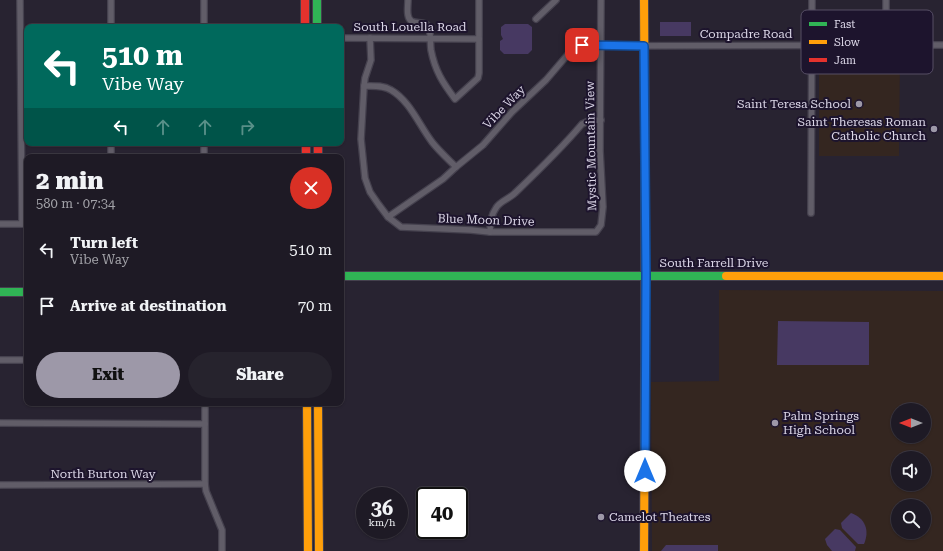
<!DOCTYPE html>
<meta charset="utf-8">
<style>
body{margin:0;font-family:"Roboto Serif",serif;background:#26232d;color:#f1f3f6;height:100vh;display:flex;flex-direction:column;font-size:15px;white-space:nowrap}
*{box-sizing:border-box;margin:0}
p{font-size:13px;color:#a1a1a7}
.icon{flex:none;width:22px;height:22px;fill:none;stroke:currentColor;stroke-width:2;stroke-linecap:round;stroke-linejoin:round}
.map{position:relative;flex:1;overflow:hidden}
.details{position:absolute;left:24px;top:154px;width:320px;height:252px;display:flex;flex-direction:column;background:#1e1a25;border-radius:8px;box-shadow:0 1px 3px #0004,0 0 0 1px #3c3842}
.details>*{flex:none}
.hud{position:absolute;left:24px;top:24px;width:320px;height:122px;border-radius:8px;box-shadow:0 1px 3px #0004,0 0 0 1px #3c3842;background:#00695c;color:#fff;overflow:hidden}
.needle{width:26px;rotate:270deg}
.controls{position:absolute;left:891px;top:403px;display:grid;gap:8px}
.controls a{display:grid;place-items:center;width:40px;height:40px;border-radius:50%;background:#1e1a25;box-shadow:0 1px 3px #0004,0 0 0 1px #3c3842;font-size:20px}
.speed{position:absolute;left:356px;top:487px;display:flex;gap:8px;font-size:20px;font-weight:700;text-align:center}
.speed>*{display:grid;place-content:center;width:52px;height:52px;border-radius:50%;background:#1e1a25;box-shadow:0 1px 3px #0004,0 0 0 1px #3c3842;line-height:1}
.speed small{font-size:10px;font-weight:400}
.speed .limit{border:2px solid #111;border-radius:6px;background:#fff;color:#111}
.pin{position:absolute;display:grid;place-items:center;width:34px;height:34px;color:#fff;margin:-17px;border-radius:8px;box-shadow:0 2px 6px #0006}
.me{position:absolute;width:44px;margin:-22px;rotate:0deg;stroke-linejoin:round;filter:drop-shadow(0 0 3px #0008)}
.turn{display:flex;align-items:center;gap:14px;height:84px;padding:0 12px;font-size:18px}
.turn .icon{width:52px;height:52px;stroke-width:2.5}
.turn b{display:block;font-size:28px;line-height:34px}
.lanes{display:flex;align-items:center;height:38px;padding:0 12px;background:#0003;justify-content:center;gap:20px;direction:ltr}
.lanes .off{opacity:.35}
.round{display:grid;place-items:center;flex:none;width:42px;height:42px;border-radius:21px;background:#26232d}
.summary{display:flex;align-items:center;justify-content:space-between;height:68px;padding:0 12px}
h1{font-size:24px;font-weight:800;line-height:30px}
.primary-button{display:flex;gap:8px;margin-top:auto;padding:8px 12px}
.primary-button a{flex:1;height:46px;border-radius:24px;background:#9d98a8;color:#111;font-size:16px;font-weight:800;line-height:46px;text-align:center}
.primary-button a+a{background:#26232d;color:#f1f3f6}
ul{padding:0;list-style:none}
li{display:flex;align-items:center;gap:12px;height:56px;padding:0 12px}
li div{flex:1}
li b{display:block;font-size:15px}
li em{font-style:normal}
.map>svg:first-child{display:block}
</style>
<div class="map">
<svg width="943" height="551" viewBox="0 0 943 551">
<rect width="100%" height="100%" fill="#282331"/>
<!-- education -->
<g fill="#342620" fill-rule="evenodd">
<polygon points="819,53 900,53 899,156 819,156"/>
<path d="M719,290L943,291V551H652L651,382L719,381ZM898,410H924V436H898ZM898,458H924V484H898ZM898,506H924V532H898Z"/>
</g>
<!-- green -->
<g fill="#473962">
<rect x="660" y="22" width="31" height="14"/>
<polygon points="505,24 528,24 532,27 532,50 528,54 504,54 500,50 500,41 503,39 501,35 501,27"/>
<polygon points="778,321 869,322 869,365 777,365"/>
<path d="M851,513C865,518 870,530 864,544H858L842,528L841,523Z"/>
<polygon points="835,529 840,530 856,547 855,551 832,551 827,545 825,539"/>
<polygon points="666,545 718,545 718,551 661,551"/>
</g>
<g fill="none" stroke-linecap="round" stroke-linejoin="round">
<defs>
<g id="street">
<polyline points="20,0 22,224"/>
<polyline points="111,0 111,27"/>
<path d="M408,0C408,5 407,11 408,15C410,28 425,18 429,28C431,35 430,43 431,50C435,71 443,83 455,99L478,78L479,73V0"/>
<polyline points="536,19 556,0"/>
<polyline points="204,27 204,0"/>
<polyline points="341,38 479,39"/>
<polyline points="370,38 371,60 365,78 364,86 361,139 365,178 370,192 379,205 388,217 401,227 471,230 490,232 596,232 601,225 603,207 600,151 601,0"/>
<polyline points="886,45 886,0"/>
<path d="M364,86C373,86 383,85 391,90C410,101 419,125 432,142C439,151 448,159 456,167"/>
<polyline points="111,143 111,157"/>
<polyline points="204,143 204,157"/>
<polyline points="811,213 812,0"/>
<polyline points="388,217 443,179 456,167 483,145 512,112 546,80 570,52 579,46 943,45"/>
<polyline points="0,224 27,224"/>
<path d="M490,232C490,224 491,215 496,208C500,201 509,199 515,193C538,171 561,149 582,124L589,121L601,120"/>
<polyline points="0,360 27,360"/>
<polyline points="205,403 205,484 206,491 222,530 222,551"/>
<polyline points="0,423 205,424"/>
<polyline points="0,485 205,484"/>
</g>
<g id="fast">
<polyline points="317,0 317,27"/>
<polyline points="341,276 726,276"/>
<polyline points="0,292 27,292"/>
</g>
<g id="slow">
<polyline points="644,0 645,165"/>
<polyline points="726,276 943,276"/>
<polyline points="307,403 308,551"/>
<polyline points="318,403 319,551"/>
<polyline points="644,551 645,363"/>
</g>
<g id="jam">
<polyline points="305,0 305,27"/>
<polyline points="306,143 306,157"/>
<polyline points="318,143 318,157"/>
<polyline points="645,165 645,363"/>
</g>
</defs>
<!-- street casing -->
<use href="#street" stroke="#45414e" stroke-width="8"/>
<!-- fast casing -->
<use href="#fast" stroke="#45414e" stroke-width="10"/>
<!-- slow casing -->
<use href="#slow" stroke="#45414e" stroke-width="10"/>
<!-- jam casing -->
<use href="#jam" stroke="#45414e" stroke-width="10"/>
<!-- street -->
<use href="#street" stroke="#615d68" stroke-width="5.5"/>
<!-- fast -->
<use href="#fast" stroke="#30b455" stroke-width="8"/>
<!-- slow -->
<use href="#slow" stroke="#ff9f0a" stroke-width="8"/>
<!-- jam -->
<use href="#jam" stroke="#e5322d" stroke-width="8"/>
</g>
<g fill="none" stroke-linecap="round" stroke-linejoin="round">
<defs>
<polyline id="route" points="582,45 644,46 646,275 645,471"/>
</defs>
<!-- route casing -->
<use href="#route" stroke="#114b97" stroke-width="10"/>
<!-- route -->
<use href="#route" stroke="#1a73e8" stroke-width="7"/>
</g>
<!-- markers -->
<g fill="#9d98a8" stroke="#1d142d" stroke-width="1.5">
<circle cx="859" cy="104" r="4"/>
<circle cx="934" cy="129" r="4"/>
<circle cx="775" cy="423" r="4"/>
<circle cx="601" cy="517" r="4"/>
</g>
<g text-anchor="middle" dominant-baseline="central" stroke-width="4" stroke-linejoin="round" paint-order="stroke">
<!-- street labels -->
<g font-size="12" fill="#dcd7e8" stroke="#1d142d">
<text x="410" y="27">South Louella Road</text>
<text x="746" y="34">Compadre Road</text>
<text transform="translate(504 107) rotate(-46)">Vibe Way</text>
<text transform="translate(591 146) rotate(-91)">Mystic Mountain View</text>
<text transform="translate(486 220) rotate(2)">Blue Moon Drive</text>
<text x="714" y="263">South Farrell Drive</text>
<text x="103" y="474">North Burton Way</text>
</g>
<!-- poi labels -->
<g font-size="12" fill="#dcd7e8" stroke="#1d142d" text-anchor="end">
<text x="851" y="104">Saint Teresa School</text>
<text x="926" y="122">Saint Theresas Roman<tspan x="926" dy="14">Catholic Church</tspan></text>
<text x="783" y="416" text-anchor="start">Palm Springs<tspan x="783" dy="14">High School</tspan></text>
<text x="609" y="517" text-anchor="start">Camelot Theatres</text>
</g>
</g>
<!-- legend -->
<rect x="801" y="10" width="132" height="64" rx="6" fill="#1d142d" stroke="#564e65" stroke-width="1"/>
<rect x="809" y="22" width="18" height="4" fill="#30b455"/>
<rect x="809" y="40" width="18" height="4" fill="#ff9f0a"/>
<rect x="809" y="58" width="18" height="4" fill="#e5322d"/>
<g font-size="11" fill="#dcd7e8">
<text x="834" y="28">Fast</text>
<text x="834" y="46">Slow</text>
<text x="834" y="64">Jam</text>
</g>
</svg>
<div class="controls">
<a><svg class="needle" viewBox="-14 -14 28 28"><path d="M0-13l5 13h-10z" fill="#e53935"/><path d="M0 13l5-13h-10z" fill="#a1a1a7"/></svg></a>
<a><svg class="icon" aria-label="sound" viewBox="0 0 24 24"><path d="M4 9h4l5-4v14l-5-4H4zM17 9q2 3 0 6"/></svg></a>
<a><svg class="icon" aria-label="search" viewBox="0 0 24 24"><circle cx="10" cy="10" r="6"/><path d="M15 15l6 6"/></svg></a>
</div>
<div class="speed"><div>36<small>km/h</small></div><div class="limit">40</div></div>
<div class="pin" style="left:582px;top:45px;background:#d93025"><svg class="icon" aria-label="arrive" viewBox="0 0 24 24"><path d="M6 21V4h12l-3 4 3 4H6"/></svg></div>
<svg class="me" style="left:645px;top:471px" viewBox="-20 -20 40 40"><circle r="19" fill="#fff"/><path d="M0-13L10 11 0 6-10 11z" fill="#1a73e8"/></svg>
<div class="hud">
<div class="turn"><svg class="icon" aria-label="left" viewBox="0 0 24 24"><path d="M17 20v-9H6M10 6l-5 5 5 5"/></svg><div><b>510 m</b>Vibe Way</div></div>
<div class="lanes"><svg class="icon" aria-label="left" viewBox="0 0 24 24"><path d="M17 20v-9H6M10 6l-5 5 5 5"/></svg><svg class="icon off" aria-label="ahead" viewBox="0 0 24 24"><path d="M12 20V5M6 11l6-6 6 6"/></svg><svg class="icon off" aria-label="ahead" viewBox="0 0 24 24"><path d="M12 20V5M6 11l6-6 6 6"/></svg><svg class="icon off" aria-label="right" viewBox="0 0 24 24"><path d="M7 20v-9h11M14 6l5 5-5 5"/></svg></div>
</div>
<section class="details">
<div class="summary"><div><h1>2 min</h1><p>580 m · 07:34</p></div><a class="round" style="background:#d93025;color:#fff"><svg class="icon" aria-label="close" viewBox="0 0 24 24"><path d="M6 6l12 12M18 6L6 18"/></svg></a></div>
<ul>
<li><svg class="icon" aria-label="left" viewBox="0 0 24 24"><path d="M17 20v-9H6M10 6l-5 5 5 5"/></svg><div><b>Turn left</b><p>Vibe Way</p></div><em>510 m</em></li>
<li><svg class="icon" aria-label="arrive" viewBox="0 0 24 24"><path d="M6 21V4h12l-3 4 3 4H6"/></svg><div><b>Arrive at destination</b></div><em>70 m</em></li>
</ul>
<div class="primary-button"><a>Exit</a><a>Share</a></div>
</section>
</div>
